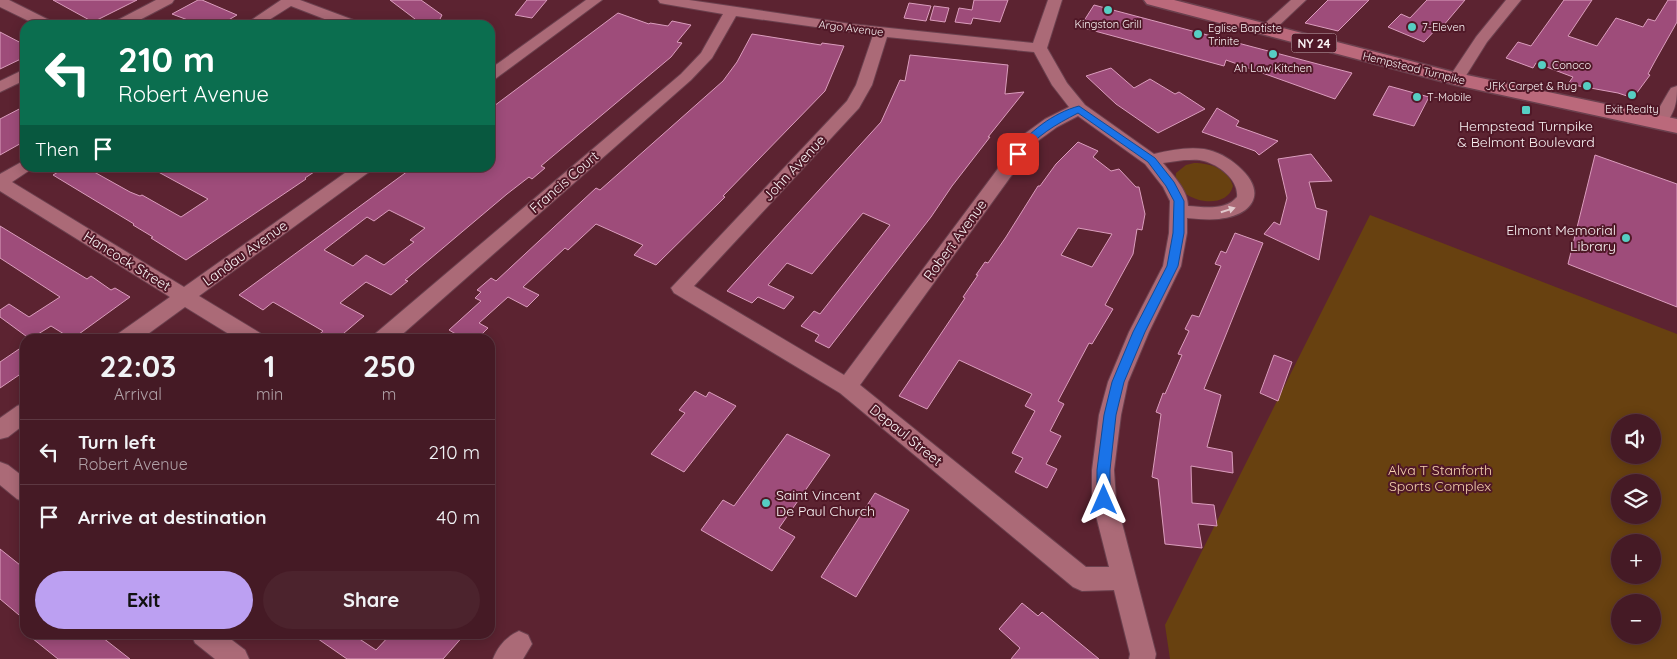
<!DOCTYPE html>
<meta charset="utf-8">
<style>
body{margin:0;font-family:Quicksand,sans-serif;background:#4c232d;color:#f1f3f6;height:100vh;display:flex;flex-direction:column;font-size:19px;white-space:nowrap}
*{box-sizing:border-box;margin:0}
p{font-size:16px;color:#b0a1a7}
.icon{flex:none;width:28px;height:28px;fill:none;stroke:currentColor;stroke-width:2;stroke-linecap:round;stroke-linejoin:round}
.map{position:relative;flex:1;overflow:hidden}
.details{position:absolute;left:20px;top:334px;width:475px;height:305px;display:flex;flex-direction:column;background:#451a25;border-radius:15px;box-shadow:0 2px 12px #0003,0 0 0 1px #5d3842}
.details>*{flex:none}
.guide{position:absolute;left:20px;top:20px;width:475px;height:152px;border-radius:15px;box-shadow:0 2px 12px #0003,0 0 0 1px #5d3842;background:#0b6e4f;color:#fff;overflow:hidden}
.tools{position:absolute;left:1611px;top:414px;display:grid;gap:10px}
.tools a{display:grid;place-items:center;width:50px;height:50px;border-radius:50%;background:#451a25;box-shadow:0 2px 12px #0003,0 0 0 1px #5d3842;font-size:25px}
.pin{position:absolute;display:grid;place-items:center;width:42px;height:42px;color:#fff;margin:-21px;border-radius:10px;box-shadow:0 2px 8px #0006}
.me{position:absolute;width:55px;margin:-28px;rotate:0deg;stroke-linejoin:round;filter:drop-shadow(0 0 4px #0008)}
.turn{display:flex;align-items:center;gap:18px;height:105px;padding:0 15px;font-size:22px}
.turn .icon{width:65px;height:65px;stroke-width:2.5}
.turn b{display:block;font-size:35px;line-height:42px}
.then{display:flex;align-items:center;height:48px;padding:0 15px;background:#0003;gap:10px;font-size:19px}
.eta{display:flex;justify-content:space-evenly;align-items:center;height:85px;text-align:center}
.eta b{font-size:30px;font-weight:800;line-height:35px}
.cta{display:flex;gap:10px;margin-top:auto;padding:10px 15px}
.cta a{flex:1;height:58px;border-radius:30px;background:#bca0f2;color:#111;font-size:20px;font-weight:800;line-height:58px;text-align:center}
.cta a+a{background:#4c232d;color:#f1f3f6}
ul{padding:0;list-style:none}
li{display:flex;align-items:center;gap:15px;height:65px;padding:0 15px;border-top:1px solid #5d3842}
li div{flex:1}
li b{display:block;font-size:19px}
li em{font-style:normal}
.map>svg:first-child{display:block}
</style>
<div class="map">
<svg width="1677" height="659" viewBox="0 0 1677 659">
<rect width="100%" height="100%" fill="#5c2331"/>
<!-- green -->
<g fill="#684110" fill-rule="evenodd">
<path d="M1194,163C1211,163 1228,169 1233,186C1226,214 1171,200 1176,173L1186,165Z"/>
<path d="M1370,215L1677,334V659H1170L1165,625ZM1620,422H1652V455H1620ZM1620,482H1652V515H1620ZM1620,542H1652V575H1620ZM1620,602H1652V635H1620Z"/>
</g>
<!-- building -->
<g fill="#9e4c7a" stroke="#db9dbd" fill-rule="evenodd">
<polygon points="53,0 137,0 93,22"/>
<polygon points="198,0 202,0 237,15 220,25 201,25 172,14"/>
<polygon points="390,0 421,0 442,15 437,25 412,25 415,19"/>
<polygon points="527,0 547,0 532,18 515,15"/>
<polygon points="974,0 1008,0 1000,22 973,18 971,24 955,22 959,8 972,10"/>
<polygon points="1328,0 1369,0 1338,31 1305,23"/>
<polygon points="1427,0 1465,0 1443,26 1440,25 1424,42 1388,27 1401,14 1410,18"/>
<polygon points="1564,0 1592,0 1568,36 1597,46 1616,18 1643,27 1648,19 1655,21 1668,0 1677,0 1677,22 1655,61 1648,74 1650,75 1633,98 1618,93 1568,84 1573,77 1536,63 1533,68 1506,58 1518,42 1531,46"/>
<polygon points="909,3 931,6 926,21 904,18"/>
<polygon points="1094,5 1234,42 1352,73 1335,99 1226,60 1224,66 1080,27"/>
<polygon points="934,6 949,8 945,22 930,20"/>
<path d="M618,13L649,24L650,23L668,26L672,21L691,25L677,42L682,43L671,57L541,166L545,168L532,179L529,177L507,194L405,280L408,281L391,295L366,282L340,303L364,316L337,339H314L323,331L273,302L263,310L239,295L412,168H490V109ZM389,210L425,228L410,240L414,242L384,265L366,255L353,266L324,250L367,217L374,221Z"/>
<polygon points="0,32 25,45 25,57 0,69"/>
<polygon points="752,34 821,45 822,43 844,46 825,91 723,196 725,197 656,265 634,255 643,245 596,224 568,250 565,248 523,287 539,295 527,307 508,297 479,323 488,328 477,339 464,339 449,330 481,301 475,298 481,292 477,290 491,278 496,281 596,188 600,190 723,81 737,62"/>
<polygon points="910,55 1008,65 1005,94 1024,92 988,137 990,137 952,186 931,217 829,348 815,341 819,335 801,326 814,311 820,314 890,225 863,213 812,274 787,263 768,285 794,297 784,309 758,297 752,303 727,291 881,122 900,80 905,81"/>
<polygon points="1111,68 1134,88 1150,79 1175,94 1179,92 1205,109 1158,133 1116,104 1086,76"/>
<polygon points="1389,86 1429,97 1414,126 1373,115"/>
<polygon points="25,106 25,141 0,155 0,119"/>
<polygon points="1217,108 1239,121 1236,126 1278,141 1259,155 1255,151 1202,132"/>
<path d="M1078,142L1098,151L1093,157L1111,171L1119,169L1136,187H1139L1145,214L1142,230L1137,229L1133,254L1105,305L1113,309L1092,344L1089,343L1058,401L1064,404L1050,431L1061,436L1046,464L1057,469L1047,488L1015,472L1023,458L1012,453L1035,411L1025,406L1032,394L959,360L927,409L899,396L965,298L963,297L978,275H976L985,262L988,263L1006,237L1038,186H1040L1056,164ZM1078,228L1112,234L1092,267L1061,255Z"/>
<polygon points="1311,154 1332,181 1309,182 1316,208 1327,211 1319,260 1264,234 1274,222 1280,225 1287,198 1278,159"/>
<polygon points="1595,155 1677,184 1677,307 1568,264"/>
<polygon points="65,168 87,168 130,192 140,196 142,195 181,217 208,199 151,168 320,168 305,178 306,179 186,260 151,238 153,237 133,225 134,224 53,175"/>
<polygon points="0,226 87,279 91,276 111,290 115,288 130,297 72,339 51,326 30,339 0,317 0,310 9,304 29,317 60,297 0,258"/>
<polygon points="1235,233 1263,243 1204,389 1221,395 1207,447 1232,452 1233,473 1191,466 1192,503 1214,505 1217,526 1198,524 1202,548 1165,544 1158,479 1152,477 1161,414 1156,412 1163,393 1165,394 1182,355 1178,354 1189,331 1185,329 1192,315 1199,317 1221,266 1215,264 1221,251 1226,253"/>
<polygon points="25,345 25,371 0,388 0,362"/>
<polygon points="1274,355 1292,362 1278,401 1260,393"/>
<polygon points="695,391 706,397 709,392 736,406 684,472 651,454 685,413 679,410"/>
<polygon points="787,434 830,455 779,528 795,537 772,571 701,530 723,500 734,506"/>
<polygon points="875,493 909,510 856,597 821,577"/>
<polygon points="0,549 25,569 25,620 0,599"/>
<polygon points="1022,603 1038,616 1042,612 1099,659 1011,659 1020,648 999,629"/>
<polygon points="27,634 98,634 130,659 58,659"/>
<polygon points="311,634 352,634 376,650 391,634 465,634 443,659 347,659"/>
</g>
<g fill="none" stroke-linecap="round" stroke-linejoin="round">
<defs>
<g id="minor">
<polygon points="0,0 9,0 53,22 55,25 37,25 0,7"/>
<polygon points="156,0 174,0 172,3 130,25 112,25 114,22"/>
<polygon points="281,0 300,0 359,22 361,25 340,25 291,6 261,25 244,25"/>
<polygon points="586,0 602,0 495,79 490,81 490,69"/>
<path d="M658,0H689L851,24L1033,43L1048,0H1062L1047,48L1067,83L1085,105L1154,154C1170,150 1187,147 1204,149C1217,151 1229,158 1238,166C1268,192 1254,215 1219,219C1208,220 1198,219 1187,218V233L1181,266L1149,332L1128,382L1121,415L1114,470L1116,500L1156,654L1155,659H1129L1130,654L1114,590L1082,591L1073,587L840,393L674,293L671,288L847,101L856,85L873,35L736,16L712,58L691,80L397,339H373L376,333L681,74L701,53L723,14L665,4L660,3ZM887,37L1034,52L1052,85L1069,107L1045,119L1023,135L844,375L694,286L859,108L872,85ZM1078,116L1145,164L1163,187L1170,201L1169,233L1163,266L1129,332L1108,382L1099,415L1092,470V500L1109,567H1086L860,385L1035,143L1057,127ZM1184,160C1191,160 1198,159 1204,161C1219,165 1239,180 1237,197C1225,211 1204,207 1188,206C1188,190 1172,174 1163,163Z"/>
<polygon points="1291,0 1306,0 1271,33 1261,33 1259,30 1261,27"/>
<polygon points="1506,0 1521,0 1487,42 1462,82 1450,82 1448,79 1476,37"/>
<polygon points="25,69 25,80 0,92 0,81"/>
<path d="M1677,86C1677,104 1675,110 1665,126L1659,127L1653,126L1651,122L1669,91L1671,88Z"/>
<polygon points="25,160 25,168 33,168 12,182 184,287 352,168 372,168 369,172 199,296 260,333 263,339 237,339 185,307 141,339 116,339 119,333 170,297 0,191 0,174"/>
<polygon points="25,403 25,424 8,437 0,439 0,418 17,406"/>
<polygon points="0,462 8,465 25,478 25,502 17,499 0,485"/>
<path d="M519,631L528,635L532,644L523,659H493C498,646 506,637 519,631Z"/>
<polygon points="191,634 224,634 245,650 249,659 215,659 195,643"/>
</g>
<polygon id="major" points="1144,0 1174,0 1457,73 1677,119 1677,133 1456,85 1147,4"/>
</defs>
<!-- minor casing -->
<use href="#minor" stroke="#6b404e" stroke-width="2"/>
<!-- major casing -->
<use href="#major" stroke="#6b404e" stroke-width="3"/>
<!-- minor -->
<use href="#minor" fill="#ab6a77" fill-rule="evenodd"/>
<!-- major -->
<use href="#major" fill="#bb697b" fill-rule="evenodd"/>
</g>
<!-- one-way arrows -->
<defs><path id="oneway-solid" d="M-6-.8H1V-3.2L6.5 0L1 3.2V.8H-6Z" transform="scale(1.25)"/></defs>
<use fill="#e2cace" href="#oneway-solid" transform="translate(1228 210) rotate(-17)"/>
<!-- route -->
<path fill="#1a73e8" stroke="#114b97" d="M1079,106L1155,158L1174,182L1184,201V233L1178,266L1145,332L1124,382L1116,415L1110,470V500L1108,504L1104,505L1099,504L1097,500V470L1104,415L1112,382L1133,332L1167,266L1173,233L1174,201L1166,186L1148,162L1078,113C1055,125 1037,135 1021,156H1015L1013,154C1028,132 1053,113 1079,106Z"/>
<!-- markers -->
<g fill="#56cec3" stroke="#501827" stroke-width="2">
<circle cx="1108" cy="10" r="5"/>
<circle cx="1412" cy="27" r="5"/>
<circle cx="1198" cy="34" r="5"/>
<circle cx="1273" cy="54" r="5"/>
<circle cx="1542" cy="65" r="5"/>
<circle cx="1587" cy="86" r="5"/>
<circle cx="1632" cy="95" r="5"/>
<circle cx="1417" cy="97" r="5"/>
<rect x="1521" y="105" width="10" height="10" rx="2.5"/>
<circle cx="1626" cy="238" r="5"/>
<circle cx="766" cy="503" r="5"/>
</g>
<g text-anchor="middle" dominant-baseline="central" stroke-width="4" stroke-linejoin="round" paint-order="stroke">
<!-- far-poi labels -->
<g font-size="11" fill="#faf3f4" stroke="#501827" text-anchor="start">
<text x="1108" y="24" text-anchor="middle">Kingston Grill</text>
<text x="1422" y="27">7-Eleven</text>
<text x="1208" y="28">Eglise Baptiste<tspan x="1208" dy="13">Trinite</tspan></text>
<text x="1552" y="65">Conoco</text>
<text x="1273" y="68" text-anchor="middle">Ah Law Kitchen</text>
<text x="1577" y="86" text-anchor="end">JFK Carpet &amp; Rug</text>
<text x="1427" y="97">T-Mobile</text>
<text x="1632" y="109" text-anchor="middle">Exit Realty</text>
</g>
<!-- far-street labels -->
<g font-size="11" fill="#faf3f4" stroke="#501827">
<text transform="translate(851 28) rotate(7)">Argo Avenue</text>
<text transform="translate(1414 68) rotate(14)">Hempstead Turnpike</text>
</g>
<!-- shield labels -->
<rect fill="#501827" stroke="#c7b1b6" stroke-width="1" x="1291.5" y="33.5" width="45" height="19" rx="4"/>
<g font-size="12" font-weight="bold" fill="#faf3f4">
<text x="1314" y="43">NY 24</text>
</g>
<!-- poi labels -->
<g font-size="14" fill="#faf3f4" stroke="#501827">
<text x="1526" y="126">Hempstead Turnpike<tspan x="1526" dy="16">&amp; Belmont Boulevard</tspan></text>
<text x="1616" y="230" text-anchor="end">Elmont Memorial<tspan x="1616" dy="16">Library</tspan></text>
<text x="776" y="495" text-anchor="start">Saint Vincent<tspan x="776" dy="16">De Paul Church</tspan></text>
</g>
<!-- street labels -->
<g font-size="14" fill="#faf3f4" stroke="#501827">
<text transform="translate(794 168) rotate(-47)">John Avenue</text>
<text transform="translate(564 182) rotate(-41)">Francis Court</text>
<text transform="translate(955 240) rotate(-54)">Robert Avenue</text>
<text transform="translate(245 253) rotate(-36)">Landau Avenue</text>
<text transform="translate(127 261) rotate(32)">Hancock Street</text>
<text transform="translate(906 435) rotate(39)">Depaul Street</text>
</g>
<!-- park labels -->
<g font-size="14" fill="#f4d1ae" stroke="#501827">
<text x="1440" y="470">Alva T Stanforth<tspan x="1440" dy="16">Sports Complex</tspan></text>
</g>
</g>
</svg>
<div class="tools">
<a><svg class="icon" aria-label="sound" viewBox="0 0 24 24"><path d="M4 9h4l5-4v14l-5-4H4zM17 9q2 3 0 6"/></svg></a>
<a><svg class="icon" aria-label="layers" viewBox="0 0 24 24"><path d="M12 4l9 5-9 5-9-5zM3 14l9 5 9-5"/></svg></a>
<a>+</a>
<a>−</a>
</div>
<div class="pin" style="left:1018px;top:154px;background:#d93025"><svg class="icon" aria-label="arrive" viewBox="0 0 24 24"><path d="M6 21V4h12l-3 4 3 4H6"/></svg></div>
<svg class="me" style="left:1104px;top:500px" viewBox="-20 -20 40 40"><path d="M0-17L14 15 0 8-14 15z" fill="#1a73e8" stroke="#fff" stroke-width="4"/></svg>
<div class="guide">
<div class="turn"><svg class="icon" aria-label="left" viewBox="0 0 24 24"><path d="M17 20v-9H6M10 6l-5 5 5 5"/></svg><div><b>210 m</b>Robert Avenue</div></div>
<div class="then">Then<svg class="icon" aria-label="arrive" viewBox="0 0 24 24"><path d="M6 21V4h12l-3 4 3 4H6"/></svg></div>
</div>
<section class="details">
<div class="eta">
<div><b>22:03</b><p>Arrival</p></div>
<div><b>1</b><p>min</p></div>
<div><b>250</b><p>m</p></div>
</div>
<ul>
<li><svg class="icon" aria-label="left" viewBox="0 0 24 24"><path d="M17 20v-9H6M10 6l-5 5 5 5"/></svg><div><b>Turn left</b><p>Robert Avenue</p></div><em>210 m</em></li>
<li><svg class="icon" aria-label="arrive" viewBox="0 0 24 24"><path d="M6 21V4h12l-3 4 3 4H6"/></svg><div><b>Arrive at destination</b></div><em>40 m</em></li>
</ul>
<div class="cta"><a>Exit</a><a>Share</a></div>
</section>
</div>
